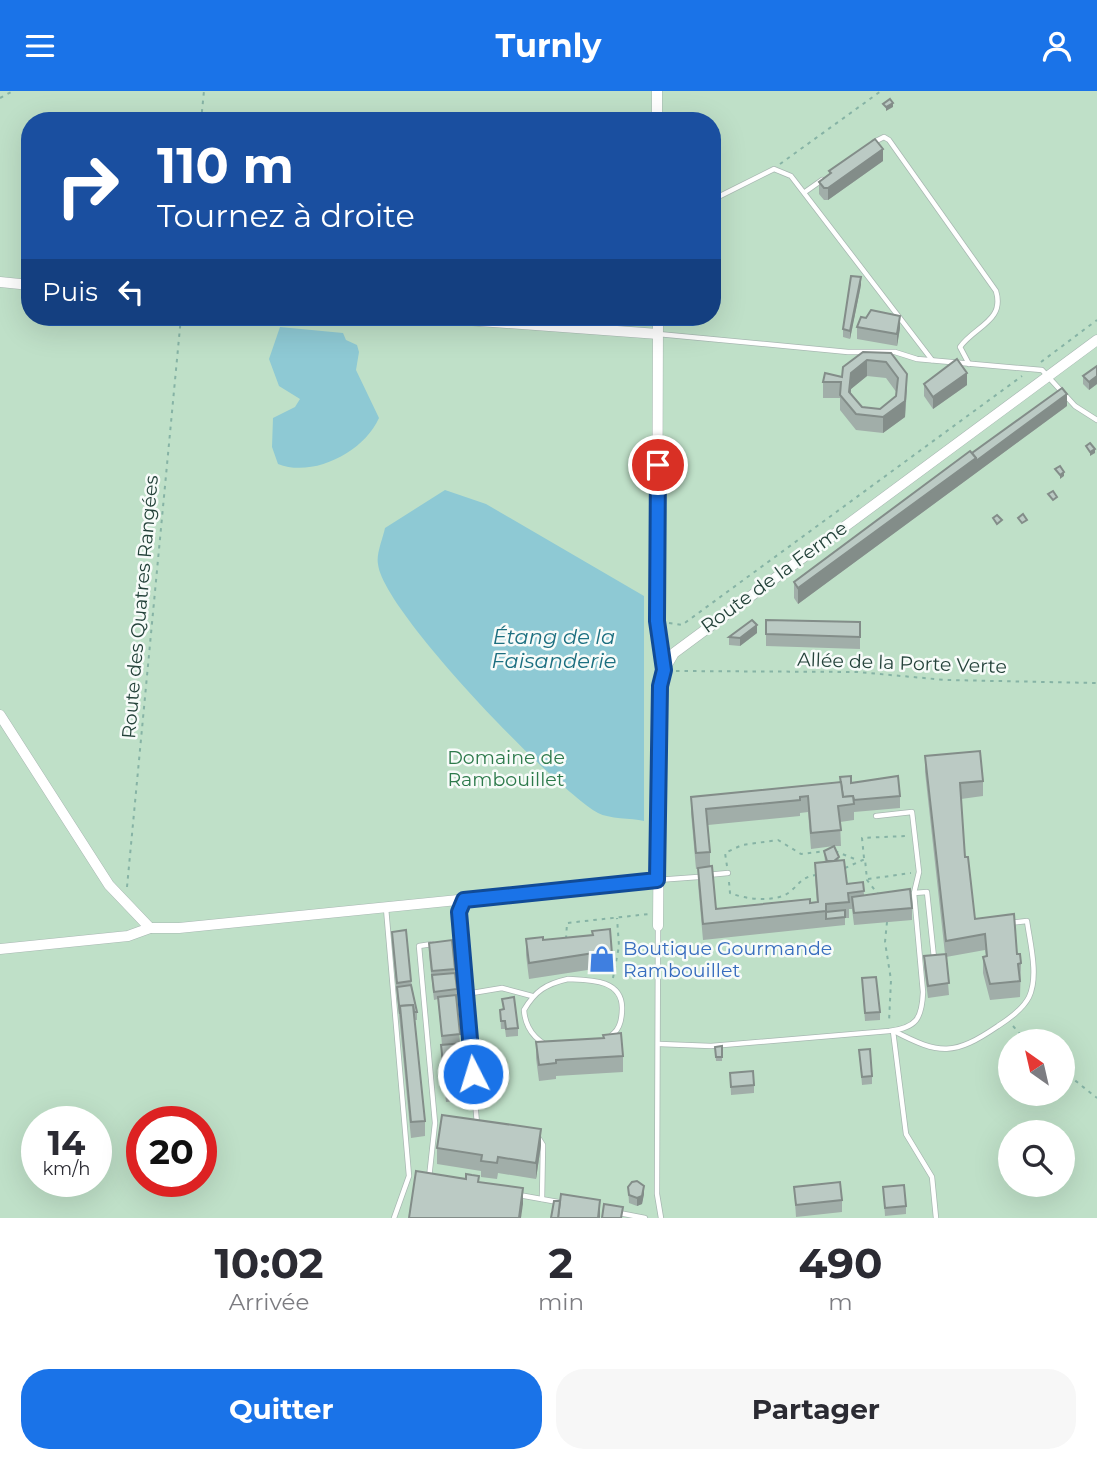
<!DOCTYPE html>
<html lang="fr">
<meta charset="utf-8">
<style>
body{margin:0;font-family:Montserrat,sans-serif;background:#f7f7f7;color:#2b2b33;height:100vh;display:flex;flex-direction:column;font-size:26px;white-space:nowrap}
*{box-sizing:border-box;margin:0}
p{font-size:23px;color:#7c7c81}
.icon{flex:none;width:38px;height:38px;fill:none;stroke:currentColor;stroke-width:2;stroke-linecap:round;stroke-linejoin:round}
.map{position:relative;height:1127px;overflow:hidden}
.sheet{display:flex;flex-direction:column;background:#fff;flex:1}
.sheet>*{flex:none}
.top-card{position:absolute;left:21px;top:21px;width:700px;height:214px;border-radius:28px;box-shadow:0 7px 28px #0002;background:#1a4fa0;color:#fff;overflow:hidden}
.needle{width:46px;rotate:326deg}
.controls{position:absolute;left:998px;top:938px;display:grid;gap:14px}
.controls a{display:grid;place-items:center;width:77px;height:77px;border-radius:50%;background:#fff;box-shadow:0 7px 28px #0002;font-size:35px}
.speed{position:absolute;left:21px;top:1015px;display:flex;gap:14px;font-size:35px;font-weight:700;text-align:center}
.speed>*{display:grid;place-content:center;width:91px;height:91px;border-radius:50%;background:#fff;box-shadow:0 7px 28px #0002;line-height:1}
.speed small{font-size:18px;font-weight:400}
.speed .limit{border:10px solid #d22;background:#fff;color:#111}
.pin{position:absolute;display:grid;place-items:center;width:60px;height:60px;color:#fff;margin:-30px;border:4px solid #fff;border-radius:50%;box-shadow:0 2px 7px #0007}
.me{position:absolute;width:77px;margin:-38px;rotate:355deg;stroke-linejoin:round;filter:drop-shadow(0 0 5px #0008)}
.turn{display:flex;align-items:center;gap:24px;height:147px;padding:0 21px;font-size:32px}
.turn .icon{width:91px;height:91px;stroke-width:2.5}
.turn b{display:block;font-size:49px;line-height:60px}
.then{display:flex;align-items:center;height:66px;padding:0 21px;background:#0003;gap:14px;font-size:26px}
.eta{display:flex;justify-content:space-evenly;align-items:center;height:119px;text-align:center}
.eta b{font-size:42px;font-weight:700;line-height:49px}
.cta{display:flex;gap:14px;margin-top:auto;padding:14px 21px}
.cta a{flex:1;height:80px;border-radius:28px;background:#1a73e8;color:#fff;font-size:28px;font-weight:700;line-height:80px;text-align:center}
.cta a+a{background:#f7f7f7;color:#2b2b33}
header{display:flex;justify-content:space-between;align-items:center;height:91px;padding:0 21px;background:#1a73e8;color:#fff;font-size:32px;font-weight:700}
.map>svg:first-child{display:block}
</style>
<header><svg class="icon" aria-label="menu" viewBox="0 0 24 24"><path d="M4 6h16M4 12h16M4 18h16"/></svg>Turnly<svg class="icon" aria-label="person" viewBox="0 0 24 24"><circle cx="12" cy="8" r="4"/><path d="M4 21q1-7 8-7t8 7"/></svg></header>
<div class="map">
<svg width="1097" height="1127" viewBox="0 0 1097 1127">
<rect width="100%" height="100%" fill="#e6efeb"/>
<!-- green -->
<path fill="#bfe0c8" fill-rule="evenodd" d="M0,0H1097V1127H0ZM30,30H712V226H30ZM1010,950H1062V1003H1010ZM37,1031H96V1090H37ZM142,1031H201V1090H142ZM1010,1041H1062V1094H1010Z"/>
<!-- water -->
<g fill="#8ec9d4">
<path d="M280,236L343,242L346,249L357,254L359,261L356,279L379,327C364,361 313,387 278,373L272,356L273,327L295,316L300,308L279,295L269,268Z"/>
<path d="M445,399L486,413L644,505V730C631,727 609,728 598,722C555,698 382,519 378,473C376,463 383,447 385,437Z"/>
</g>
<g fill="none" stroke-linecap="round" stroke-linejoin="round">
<defs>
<g id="lane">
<path d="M874,51L884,46L889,49L996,200C1005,230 975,235 960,256L969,273"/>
<polyline points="805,101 822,89"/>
<polyline points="712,109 774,78 791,85 932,269"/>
<polyline points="658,243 848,261 895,261 917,268 1042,279 1075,315 1097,329"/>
<polyline points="707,784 728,782"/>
<polyline points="657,789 698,786"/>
<polyline points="914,802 927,801 934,867"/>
<polyline points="463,809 459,821 477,1033"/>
<polyline points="386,817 409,1085 394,1127"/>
<polyline points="658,835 657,1103 661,1127"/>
<path d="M568,888C589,889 622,888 622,917C622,926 621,936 614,942C586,972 527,964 524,919C535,900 546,893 568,888Z"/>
<polyline points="466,903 502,897 532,905"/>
<polyline points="893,940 906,1043 932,1086 936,1127"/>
<path d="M894,940C940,964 954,965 998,935C1009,928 1023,918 1029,906C1039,885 1030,852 1027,830L1009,832"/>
<path d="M660,953L711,955L889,940C916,937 922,928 923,901L914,802L919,781L912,721L876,725"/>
<polyline points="538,1046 543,1054 542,1108"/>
<polyline points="429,1087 435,1032 419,855 432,853"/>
<polyline points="519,1104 558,1111"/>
<polyline points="619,1122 645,1127"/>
</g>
<g id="street">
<polyline points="657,30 657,0"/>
<polyline points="0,191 30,194"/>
<polyline points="424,226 658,243"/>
<polyline points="658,226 657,530 664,579"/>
<polyline points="0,624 109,794 150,837"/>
<polyline points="658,835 660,595 664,579 674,562 1097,249"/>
<polyline points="0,858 128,845 150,837 179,837 657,789"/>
</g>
</defs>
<!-- lane casing -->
<use href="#lane" stroke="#a8b8b2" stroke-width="6"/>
<!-- street casing -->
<use href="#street" stroke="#a8b8b2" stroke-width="11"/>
<!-- path -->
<g stroke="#86b3a5" stroke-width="2" stroke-dasharray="3.5 5" stroke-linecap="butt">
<polyline points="0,7 13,0"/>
<polyline points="201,30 204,0"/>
<polyline points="780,73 881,0"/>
<polyline points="1041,271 1097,229"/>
<polyline points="669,532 682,534 1022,285"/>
<polyline points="676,580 857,581 946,589 1097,592"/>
<polyline points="835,760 857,769"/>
<polyline points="864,767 862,747 906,745"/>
<polyline points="727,775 725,762 742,754 778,749 801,763 826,760"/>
<polyline points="845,777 865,768 867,789 878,803"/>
<polyline points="868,788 911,782"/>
<path d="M729,791L730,802C745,808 769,811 785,804C798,797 799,786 816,784"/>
<polyline points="127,796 181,226"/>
<polyline points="887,831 885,851 891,889 889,931"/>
<polyline points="566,848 567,832 649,823"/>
<polyline points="613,887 619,855 617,827"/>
<polyline points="1013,935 1026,950"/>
<polyline points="1062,979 1097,1007"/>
</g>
<!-- lane -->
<use href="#lane" stroke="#fff" stroke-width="4.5"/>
<!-- street -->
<use href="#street" stroke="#fff" stroke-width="10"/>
</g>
<!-- wall -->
<g fill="#a1aea9" fill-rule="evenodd">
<polygon points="883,70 828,109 824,109 819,103 819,91 829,83 829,80"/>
<polygon points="861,194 850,248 843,246 843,238"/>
<polygon points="857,236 900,237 897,255 857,248"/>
<path d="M891,262L907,299L905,326L883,342L856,339L840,319V307H823V291L842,286L843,276ZM867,285L886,287L897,302L896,305L880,318L862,316L851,302V298Z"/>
<polygon points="1097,275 1097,293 1089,299 1083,293 1083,285"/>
<polygon points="924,293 967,294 933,318 924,305"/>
<polygon points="1067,315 798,513 794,507 794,491 972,362"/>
<polygon points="766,529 860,531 860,558 766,555"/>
<polygon points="757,542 740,555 729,554 729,546"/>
<polygon points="925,665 983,690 983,705 961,708 965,766 975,828 1017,863 1021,872 1020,906 990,909 983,882 983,866 986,866 985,859 946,866 949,904 928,907 924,877 924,865 945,863 925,681"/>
<path d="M851,692L900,705V717L854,721V729L840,731L841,755H834L847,793L863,791L864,804L912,817V829L854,834L852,818H849V827H845V834L703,849L698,793V778H696L691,722V706ZM808,721L811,758L834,755L824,760L825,771L815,772V788L817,811L716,818L710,775V761L708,734L800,725V722Z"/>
<polygon points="392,841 411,890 417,921 417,929 415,929 425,1030 425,1045 411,1047 392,853"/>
<polygon points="526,848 543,849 612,863 612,879 594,881 594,878 529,888 526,864"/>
<polygon points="452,849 457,898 457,906 456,906 460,952 468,997 468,1009 446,1011 441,966 442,954 438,908 434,909 429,864 429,852"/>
<polygon points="862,887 880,921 880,929 865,930"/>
<polygon points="502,908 518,937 518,945 506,946 505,938 501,938 500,919 503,918"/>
<polygon points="536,951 623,965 623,981 556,985 556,988 539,990 536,967"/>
<polygon points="722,955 722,970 716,970 715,956"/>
<polygon points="859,959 872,985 872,993 862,994"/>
<polygon points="730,982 754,994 754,1002 731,1004"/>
<polygon points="541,1054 536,1088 498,1082 497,1088 481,1086 481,1080 437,1073 437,1057"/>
<polygon points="628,1096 644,1103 642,1113 637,1115 629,1112"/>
<polygon points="794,1096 842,1109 842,1121 796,1126"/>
<polygon points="883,1096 906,1115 906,1123 885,1125"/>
</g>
<!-- shaded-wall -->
<g fill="#838d89">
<polygon points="893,12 893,16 886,20 886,16"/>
<polygon points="883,58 883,70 828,109 828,97"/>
<polygon points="861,186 861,194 850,248 850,240"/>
<polygon points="900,225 900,237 897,255 897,243"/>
<polygon points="867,269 867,285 851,298 849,317 851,282"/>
<polygon points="967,282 967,294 933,318 933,306"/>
<polygon points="907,283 905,326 883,342 883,326 905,310"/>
<polygon points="1097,285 1097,293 1089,299 1089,291"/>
<polygon points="1067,303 1067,315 976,382 976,370"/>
<polygon points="1095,358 1095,362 1090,365 1090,361"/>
<polygon points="976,367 976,382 798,513 798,497"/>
<polygon points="1064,381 1064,385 1060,388 1060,384"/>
<polygon points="757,534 757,542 740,555 740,547"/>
<polygon points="541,1038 541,1054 536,1088 536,1072"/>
<polygon points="644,1095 644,1103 642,1113 637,1115 637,1107"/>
<polygon points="523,1097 523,1113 521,1127 519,1127"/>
<polygon points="600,1109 600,1127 598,1127"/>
</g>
<!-- building -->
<g fill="#bbcac4" stroke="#838d89" stroke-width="2" fill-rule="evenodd">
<polygon points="890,8 893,12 886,16 883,13"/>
<polygon points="875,48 883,58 828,97 824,97 819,91 831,82 829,80"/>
<polygon points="851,185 861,186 850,240 843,238"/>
<polygon points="871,219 900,225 897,243 857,236 861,226 866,227"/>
<path d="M863,261L891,262L907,283L905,310L883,326L856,323L840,304L841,291H823L825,282L842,286L843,276ZM867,269L886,271L898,287L896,305L880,318L862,316L849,301L851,282Z"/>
<polygon points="957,268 967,282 933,306 924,293"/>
<polygon points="1097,275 1097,285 1089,291 1083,285"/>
<polygon points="1062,297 1067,303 976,370 976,367 972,362"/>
<polygon points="1090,352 1095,358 1090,361 1086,355"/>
<polygon points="970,360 976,367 798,497 794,491"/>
<polygon points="1060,375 1064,381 1060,384 1055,378"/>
<polygon points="1053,400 1057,406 1053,409 1048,403"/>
<polygon points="1023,423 1027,429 1022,432 1018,427"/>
<polygon points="997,424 1002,429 997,433 993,427"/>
<polygon points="752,529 757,534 740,547 729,546"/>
<polygon points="766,529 860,531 860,546 766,543"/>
<polygon points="980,660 983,690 960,692 965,766 968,766 975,828 1014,823 1017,863 1020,863 1021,872 1018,873 1020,890 990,893 983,866 987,865 985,843 946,850 925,665"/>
<polygon points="851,685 851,692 898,685 900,705 854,709 853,705 843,706 840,686"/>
<polygon points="841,691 843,706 853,705 854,713 838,715 841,739 811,742 808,705 800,706 800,709 706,718 710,761 696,762 691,706"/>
<polygon points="834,755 839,766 834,770 827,770 824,760"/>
<polygon points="844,769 847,793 863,791 864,800 848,802 849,811 826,813 826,820 703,833 698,777 712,775 716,818 810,808 810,812 818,811 815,772"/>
<polygon points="910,798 912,817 854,822 852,806"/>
<polygon points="845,819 845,826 826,828 826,821"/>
<polygon points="610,838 612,863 594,865 594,862 529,872 526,848 543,846 543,849 593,844 592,840"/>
<polygon points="406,839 411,890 397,892 392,841"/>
<polygon points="452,849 455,878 432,880 429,852"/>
<polygon points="946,863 949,892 928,895 924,865"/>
<polygon points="455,882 457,898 434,901 432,884"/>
<polygon points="876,886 880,921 865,922 862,887"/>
<polygon points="411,894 417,921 414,921 413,914 400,915 400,923 397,896"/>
<polygon points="456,904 460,943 442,945 438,906"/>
<polygon points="514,906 518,937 506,938 505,930 501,930 500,919 504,918 502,908"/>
<polygon points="413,914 425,1030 411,1031 400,915"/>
<polygon points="621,942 623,965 556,969 556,972 539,974 536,951 604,947 603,944"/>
<polygon points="464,952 468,997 446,999 441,954"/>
<polygon points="722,955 722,966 716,966 715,956"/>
<polygon points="870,958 872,985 862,986 859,959"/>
<polygon points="753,980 754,994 731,996 730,982"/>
<polygon points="442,1024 541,1038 536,1072 498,1066 497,1072 481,1070 482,1064 437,1057"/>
<polygon points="416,1080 466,1088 466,1083 472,1084 479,1085 478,1091 523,1097 519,1127 409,1127"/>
<polygon points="637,1090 644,1095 642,1105 637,1107 629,1104 628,1096 632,1091"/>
<polygon points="840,1091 842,1109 796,1114 794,1096"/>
<polygon points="904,1094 906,1115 885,1117 883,1096"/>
<polygon points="561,1103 600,1109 598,1127 558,1127"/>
<polygon points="554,1110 560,1110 558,1127 551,1127"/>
<polygon points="604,1113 623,1116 621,1127 602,1127"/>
</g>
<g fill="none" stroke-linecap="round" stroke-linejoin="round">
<defs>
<polyline id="route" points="473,983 459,821 464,809 657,789 660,595 664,579 657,530 658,374"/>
</defs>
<!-- route casing -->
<use href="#route" stroke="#114b97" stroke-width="18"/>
<!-- route -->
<use href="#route" stroke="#1a73e8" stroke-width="12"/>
</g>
<!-- icons -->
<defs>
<symbol id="shop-bare" viewBox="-9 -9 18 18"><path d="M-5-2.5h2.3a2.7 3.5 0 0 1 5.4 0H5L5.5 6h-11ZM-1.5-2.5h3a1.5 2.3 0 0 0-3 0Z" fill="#3f7fe0" stroke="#f7fbf9" stroke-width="2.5" paint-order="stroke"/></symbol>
</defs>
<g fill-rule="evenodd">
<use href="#shop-bare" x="583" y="849" width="38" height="38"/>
</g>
<g text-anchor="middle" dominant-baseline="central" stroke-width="5" stroke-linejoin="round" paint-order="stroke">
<!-- street labels -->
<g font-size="19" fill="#24423a" stroke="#f7fbf9">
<text transform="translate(774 486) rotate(-36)">Route de la Ferme</text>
<text transform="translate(140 516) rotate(-85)">Route des Quatres Rangées</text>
<text transform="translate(902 572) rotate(2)">Allée de la Porte Verte</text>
</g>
<!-- park labels -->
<g font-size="19" fill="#2d7a4b" stroke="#f7fbf9">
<text x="506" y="666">Domaine de<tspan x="506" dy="22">Rambouillet</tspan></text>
</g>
<!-- shop labels -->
<g font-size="19" fill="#366cbe" stroke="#f7fbf9" text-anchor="start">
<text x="623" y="857">Boutique Gourmande<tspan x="623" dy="22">Rambouillet</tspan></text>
</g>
<!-- water labels -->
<g font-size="21" font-style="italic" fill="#1c6f80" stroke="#f7fbf9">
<text x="554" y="545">Étang de la<tspan x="554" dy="24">Faisanderie</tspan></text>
</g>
</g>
</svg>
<div class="controls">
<a><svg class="needle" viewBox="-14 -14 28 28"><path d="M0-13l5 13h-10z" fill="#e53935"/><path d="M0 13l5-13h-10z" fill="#7c7c81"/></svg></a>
<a><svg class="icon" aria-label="search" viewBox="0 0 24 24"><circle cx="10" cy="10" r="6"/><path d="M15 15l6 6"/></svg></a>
</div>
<div class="speed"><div>14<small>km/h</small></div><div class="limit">20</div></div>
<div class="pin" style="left:658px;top:374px;background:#d93025"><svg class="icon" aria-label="arrive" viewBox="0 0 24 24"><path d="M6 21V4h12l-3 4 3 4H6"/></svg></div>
<svg class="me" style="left:473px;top:983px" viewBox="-20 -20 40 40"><circle r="17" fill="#1a73e8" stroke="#fff" stroke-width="3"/><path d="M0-11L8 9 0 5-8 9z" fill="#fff"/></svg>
<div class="top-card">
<div class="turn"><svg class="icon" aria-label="right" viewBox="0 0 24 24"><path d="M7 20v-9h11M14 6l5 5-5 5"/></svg><div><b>110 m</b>Tournez à droite</div></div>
<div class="then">Puis<svg class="icon" aria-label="left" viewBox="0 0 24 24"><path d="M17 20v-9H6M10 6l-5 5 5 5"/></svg></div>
</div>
</div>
<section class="sheet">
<div class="eta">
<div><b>10:02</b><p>Arrivée</p></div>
<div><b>2</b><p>min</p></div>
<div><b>490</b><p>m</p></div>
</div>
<div class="cta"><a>Quitter</a><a>Partager</a></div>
</section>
